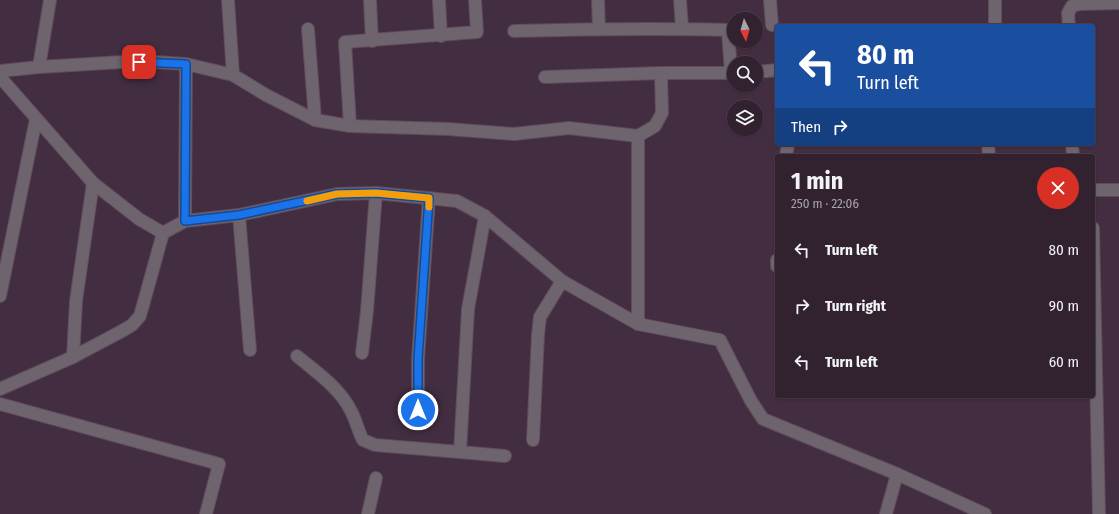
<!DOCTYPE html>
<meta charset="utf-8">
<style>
body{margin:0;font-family:"Fira Sans Condensed",sans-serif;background:#3a2a38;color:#f1f3f6;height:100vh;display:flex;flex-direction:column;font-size:15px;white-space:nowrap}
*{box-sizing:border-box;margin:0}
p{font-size:13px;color:#a8a4ab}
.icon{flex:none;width:22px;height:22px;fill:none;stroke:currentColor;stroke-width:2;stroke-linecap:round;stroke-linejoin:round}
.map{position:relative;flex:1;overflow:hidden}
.side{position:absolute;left:775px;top:154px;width:320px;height:244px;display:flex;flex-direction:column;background:#322230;border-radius:4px;box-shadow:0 1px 3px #0004,0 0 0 1px #4d3f4c}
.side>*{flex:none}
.guide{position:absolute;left:775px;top:24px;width:320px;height:122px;border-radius:4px;box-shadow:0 1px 3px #0004,0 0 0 1px #4d3f4c;background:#1a4fa0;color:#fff;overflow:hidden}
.needle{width:26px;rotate:175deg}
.fabs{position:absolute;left:727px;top:12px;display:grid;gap:8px}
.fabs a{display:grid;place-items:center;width:36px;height:36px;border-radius:50%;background:#322230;box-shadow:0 1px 3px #0004,0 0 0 1px #4d3f4c;font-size:20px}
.pin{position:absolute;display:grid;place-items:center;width:34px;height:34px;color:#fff;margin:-17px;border-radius:8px;box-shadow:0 2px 6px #0006}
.me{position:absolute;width:44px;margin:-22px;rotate:0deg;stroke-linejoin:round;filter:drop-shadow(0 0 3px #0008)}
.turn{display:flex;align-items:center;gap:14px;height:84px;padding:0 16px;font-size:18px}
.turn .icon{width:52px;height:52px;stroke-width:2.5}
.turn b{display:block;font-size:28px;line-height:34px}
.then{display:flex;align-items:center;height:38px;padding:0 16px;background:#0003;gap:8px;font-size:15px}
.round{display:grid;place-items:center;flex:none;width:42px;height:42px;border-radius:21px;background:#3a2a38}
.headline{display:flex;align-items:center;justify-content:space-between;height:68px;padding:0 16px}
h1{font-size:24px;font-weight:700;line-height:30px}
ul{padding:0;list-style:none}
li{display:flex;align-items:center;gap:12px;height:56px;padding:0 16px}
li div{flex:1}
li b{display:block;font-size:15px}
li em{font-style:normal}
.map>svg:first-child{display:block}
</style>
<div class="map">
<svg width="1119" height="514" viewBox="0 0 1119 514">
<rect width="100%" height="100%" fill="#432d40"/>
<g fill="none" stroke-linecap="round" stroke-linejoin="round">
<defs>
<g id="minor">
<polyline points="228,0 233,75"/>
<polyline points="370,0 372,41"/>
<polyline points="439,0 441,36"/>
<polyline points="598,0 599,29"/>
<polyline points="680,0 682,28"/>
<polyline points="770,0 772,25"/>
<polyline points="995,0 995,26"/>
<polyline points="1069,26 1068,13 1072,6 1080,4 1119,3"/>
<polyline points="308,29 315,120"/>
<path d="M514,31C585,29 656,28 728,30L731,73"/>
<polyline points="39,67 50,0"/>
<polyline points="0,71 39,67 139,61 186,64"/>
<polyline points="756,72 777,70"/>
<polyline points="0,77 93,183 139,219 163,233 185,221 239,215 337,194 376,193 457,201 485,216 562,281 638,324 720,340 751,401 763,419 897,474 985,514"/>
<polyline points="545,77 661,73"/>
<polyline points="350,126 345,42 477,32 475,0"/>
<polyline points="638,136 638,324"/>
<polyline points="988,144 989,156"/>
<polyline points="1072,144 1073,156"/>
<polyline points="786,156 788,144"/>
<polyline points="1093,190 1119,190"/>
<polyline points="239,215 250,350"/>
<polyline points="485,216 468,309 460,452 505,456"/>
<polyline points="185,221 186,64 233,75 266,95 315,120 350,126 448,129 514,134 569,128 638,136 655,126 662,113 661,73 734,73"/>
<polyline points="1093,228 1099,514"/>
<polyline points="777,260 777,266"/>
<polyline points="0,296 36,119"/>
<polyline points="362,353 367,311 376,193"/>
<path d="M297,356C316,372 340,388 351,411C356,420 358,431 363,440L375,445L460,452"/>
<polyline points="73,357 76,301 93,183"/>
<polyline points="0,389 73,357 122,331 132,325 140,316 163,233"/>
<polyline points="0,404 219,464 206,514"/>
<polyline points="418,410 418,359 429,198"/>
<polyline points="533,440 538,335 540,317 562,281"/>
<polyline points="368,514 376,478"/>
<polyline points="886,514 897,474"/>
</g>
</defs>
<!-- minor casing -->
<use href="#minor" stroke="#604b5d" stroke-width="14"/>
<!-- minor -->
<use href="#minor" stroke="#6e646d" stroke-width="12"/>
</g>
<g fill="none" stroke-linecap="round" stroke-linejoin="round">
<defs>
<polyline id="route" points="139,62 186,64 185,221 239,215 337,194 376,193 429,198 418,359 418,410"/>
</defs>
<!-- route casing -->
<use href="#route" stroke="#114b97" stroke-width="10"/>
<!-- route -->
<use href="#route" stroke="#1a73e8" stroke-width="7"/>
<!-- slow -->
<polyline stroke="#f59e0b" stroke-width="7" points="307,201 337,194 376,193 429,198 429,207"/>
</g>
</svg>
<div class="fabs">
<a><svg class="needle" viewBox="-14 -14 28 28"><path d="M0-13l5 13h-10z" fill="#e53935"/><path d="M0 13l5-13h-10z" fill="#a8a4ab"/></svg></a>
<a><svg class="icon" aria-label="search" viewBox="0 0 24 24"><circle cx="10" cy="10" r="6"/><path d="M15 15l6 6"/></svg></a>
<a><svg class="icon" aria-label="layers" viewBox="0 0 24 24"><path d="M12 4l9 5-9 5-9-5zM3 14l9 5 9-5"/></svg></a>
</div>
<div class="pin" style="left:139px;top:62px;background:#d93025"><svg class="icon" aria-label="arrive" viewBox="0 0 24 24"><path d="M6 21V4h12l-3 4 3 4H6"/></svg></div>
<svg class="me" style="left:418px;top:410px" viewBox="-20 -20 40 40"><circle r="17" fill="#1a73e8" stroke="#fff" stroke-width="3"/><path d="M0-11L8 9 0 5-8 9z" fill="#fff"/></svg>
<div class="guide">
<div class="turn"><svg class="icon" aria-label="left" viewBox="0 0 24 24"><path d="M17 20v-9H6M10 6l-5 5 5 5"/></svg><div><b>80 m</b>Turn left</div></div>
<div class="then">Then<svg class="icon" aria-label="right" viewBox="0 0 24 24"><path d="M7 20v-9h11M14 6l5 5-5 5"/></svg></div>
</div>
<section class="side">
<div class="headline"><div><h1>1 min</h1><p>250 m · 22:06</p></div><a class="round" style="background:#d93025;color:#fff"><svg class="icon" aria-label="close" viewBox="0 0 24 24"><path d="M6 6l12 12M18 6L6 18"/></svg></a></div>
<ul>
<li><svg class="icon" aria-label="left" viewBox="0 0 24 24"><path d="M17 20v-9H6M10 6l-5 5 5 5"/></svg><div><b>Turn left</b></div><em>80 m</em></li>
<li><svg class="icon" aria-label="right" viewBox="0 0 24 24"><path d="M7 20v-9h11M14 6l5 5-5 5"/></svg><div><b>Turn right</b></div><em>90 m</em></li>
<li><svg class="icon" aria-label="left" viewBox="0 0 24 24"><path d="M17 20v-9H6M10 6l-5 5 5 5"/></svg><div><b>Turn left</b></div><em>60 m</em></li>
</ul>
</section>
</div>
